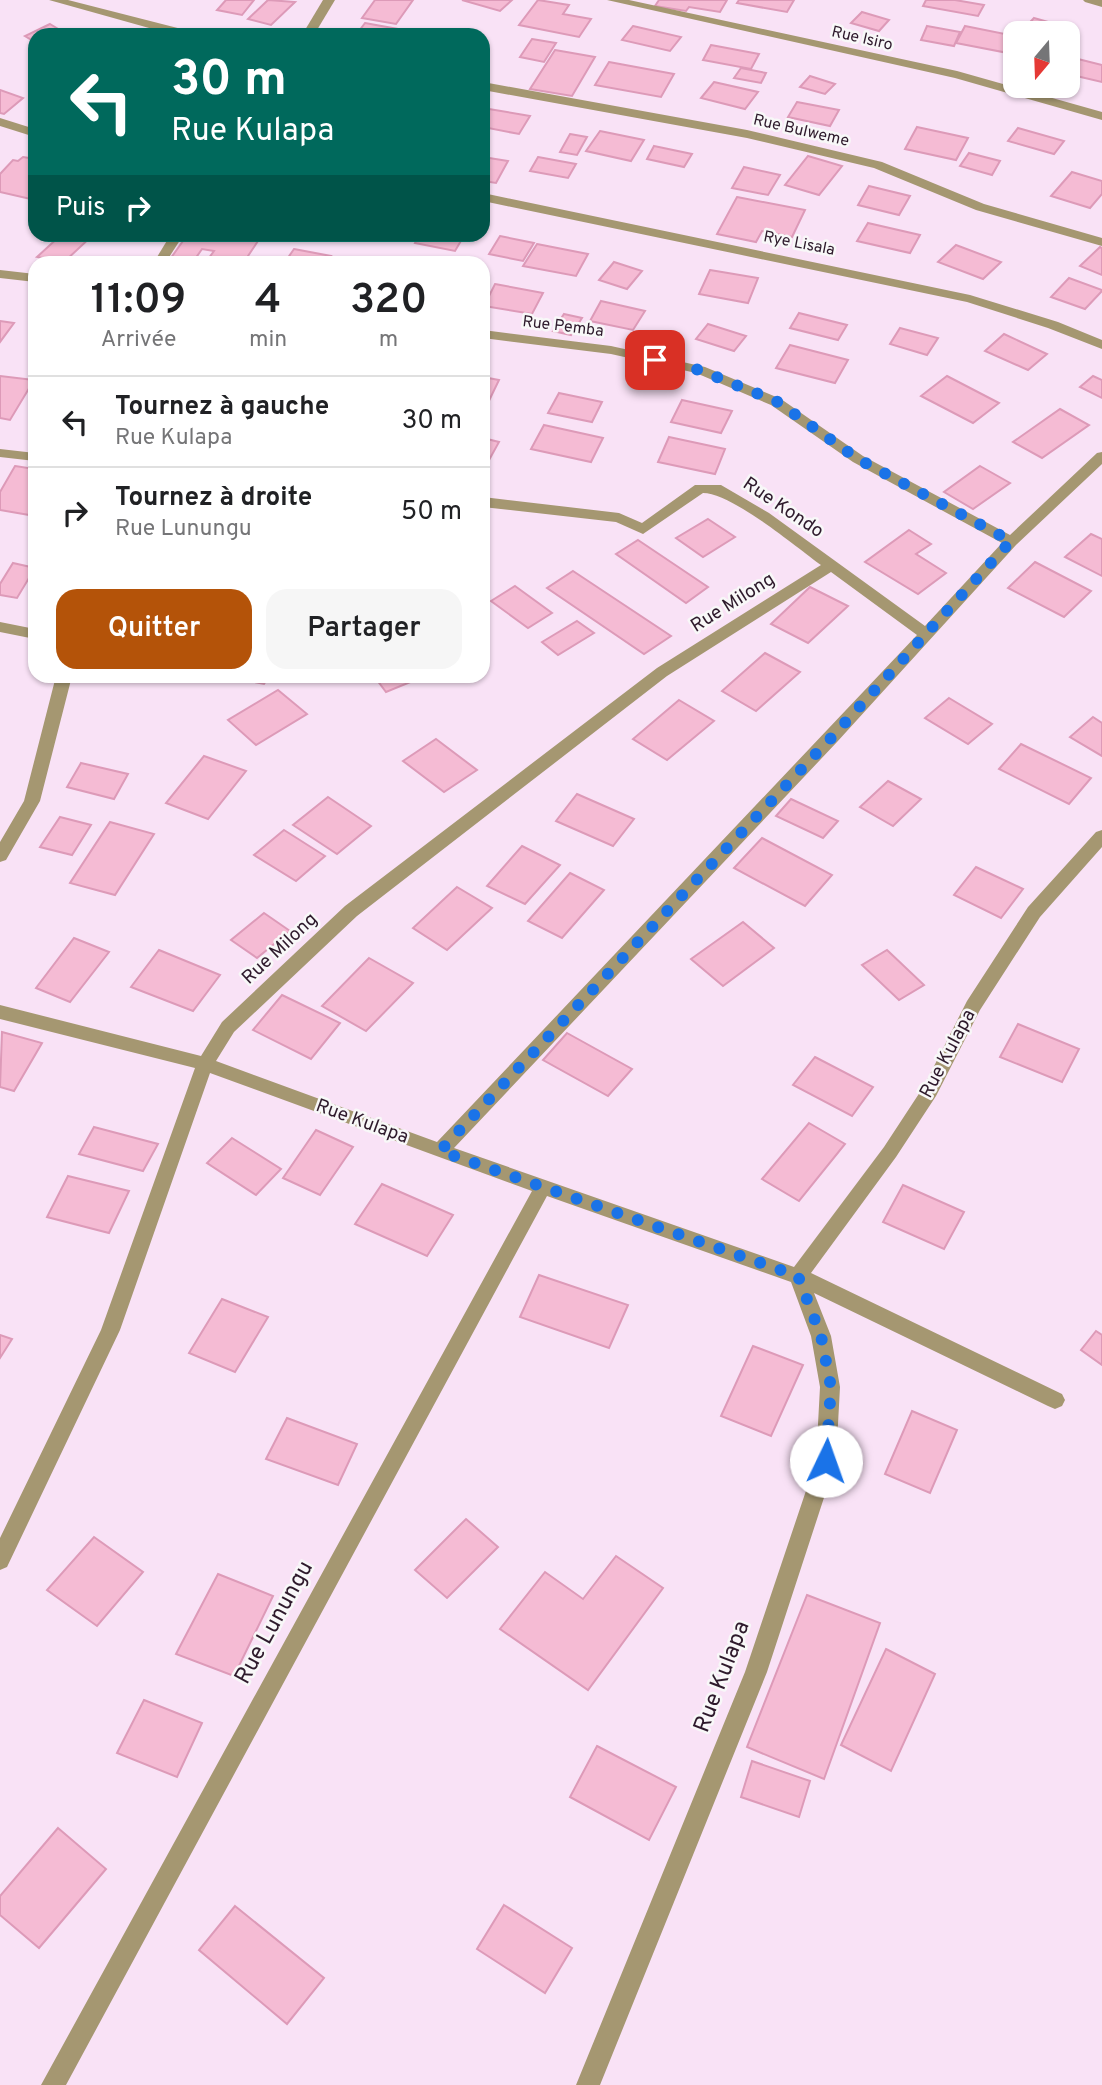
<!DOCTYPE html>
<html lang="fr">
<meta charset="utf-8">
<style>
body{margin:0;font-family:Overpass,sans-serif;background:#f6f6f6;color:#202124;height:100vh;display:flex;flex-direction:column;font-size:26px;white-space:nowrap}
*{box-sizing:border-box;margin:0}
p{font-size:23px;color:#757577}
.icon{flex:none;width:38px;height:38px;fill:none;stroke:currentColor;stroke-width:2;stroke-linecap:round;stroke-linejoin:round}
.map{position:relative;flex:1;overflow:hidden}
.drawer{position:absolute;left:28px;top:256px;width:462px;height:427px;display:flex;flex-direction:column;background:#fff;border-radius:21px;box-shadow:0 2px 5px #0004}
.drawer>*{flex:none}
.hud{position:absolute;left:28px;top:28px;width:462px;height:214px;border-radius:21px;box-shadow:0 2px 5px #0004;background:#00695c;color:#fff;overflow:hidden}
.needle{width:46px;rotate:199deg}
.buttons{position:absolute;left:1003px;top:21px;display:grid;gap:14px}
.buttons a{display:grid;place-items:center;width:77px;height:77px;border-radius:14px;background:#fff;box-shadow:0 2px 5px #0004;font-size:35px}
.pin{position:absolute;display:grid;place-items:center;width:60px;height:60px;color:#fff;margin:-30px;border-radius:14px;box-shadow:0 4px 10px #0006}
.me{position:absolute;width:77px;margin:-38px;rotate:3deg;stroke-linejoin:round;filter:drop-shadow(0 0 5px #0008)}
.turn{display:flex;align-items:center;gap:24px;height:147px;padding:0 28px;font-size:32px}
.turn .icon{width:91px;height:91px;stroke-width:2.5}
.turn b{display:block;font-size:49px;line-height:60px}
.then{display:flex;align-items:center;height:66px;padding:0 28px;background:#0003;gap:14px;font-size:26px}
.eta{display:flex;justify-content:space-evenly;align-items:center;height:119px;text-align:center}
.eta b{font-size:42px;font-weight:600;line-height:49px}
.action{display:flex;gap:14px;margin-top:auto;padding:14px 28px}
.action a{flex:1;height:80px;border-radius:21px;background:#b45309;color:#fff;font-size:28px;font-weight:600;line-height:80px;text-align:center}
.action a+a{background:#f6f6f6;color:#202124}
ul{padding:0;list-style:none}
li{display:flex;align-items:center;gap:21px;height:91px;padding:0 28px;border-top:2px solid #e0e0e0}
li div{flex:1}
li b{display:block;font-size:26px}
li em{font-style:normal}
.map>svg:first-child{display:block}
</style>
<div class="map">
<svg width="1102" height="2085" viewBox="0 0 1102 2085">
<rect width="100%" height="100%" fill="#f9e2f6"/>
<!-- building -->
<g fill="#f5bbd4" stroke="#dd9ab8" stroke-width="2">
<polygon points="226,0 254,0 242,15 217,10"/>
<polygon points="268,0 295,2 271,25 248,19"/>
<polygon points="375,0 413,0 396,24 362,18"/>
<polygon points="462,0 512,0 500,11"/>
<polygon points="538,0 569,5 563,14 591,19 579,37 519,25"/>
<polygon points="659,0 727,0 720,12 689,7 686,11 655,6"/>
<polygon points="739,0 794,0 787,12 737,3"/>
<polygon points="926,0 955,0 984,5 978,16 923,6"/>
<polygon points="862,12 889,20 879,31 851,23"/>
<polygon points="1034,18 1073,29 1068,35 1022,31"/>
<polygon points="365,23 398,29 394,35 356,35"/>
<polygon points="50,24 68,35 35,35 35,42 25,36"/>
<polygon points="633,26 681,37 670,51 622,40"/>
<polygon points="927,26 960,32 954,46 921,40"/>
<polygon points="965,26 1015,36 1015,39 1008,53 956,43"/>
<polygon points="532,39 556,43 544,62 520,57"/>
<polygon points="711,45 759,54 751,69 703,60"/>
<polygon points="555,50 595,57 572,96 530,89"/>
<polygon points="1078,59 1102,65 1102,82 1068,74"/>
<polygon points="609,62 674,74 661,97 595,85"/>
<polygon points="741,68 766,73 761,83 734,78"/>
<polygon points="810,76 835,84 825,94 800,87"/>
<polygon points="714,82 758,92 745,109 701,98"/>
<polygon points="0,90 23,98 4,114 0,113"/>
<polygon points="797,102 839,110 830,126 788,117"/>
<polygon points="489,109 530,116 519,134 483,127 483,118"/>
<polygon points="917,127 968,138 956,160 905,149"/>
<polygon points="1018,128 1064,141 1054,154 1008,141"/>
<polygon points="600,131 644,140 631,161 586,151"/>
<polygon points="570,134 587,137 577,155 560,152"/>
<polygon points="654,146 692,154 684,167 647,159"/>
<polygon points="969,153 1000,161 992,175 960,166"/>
<polygon points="808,156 842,166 819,195 785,185"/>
<polygon points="23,157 35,159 31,165 35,166 35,200 0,192 0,174 13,160 18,161"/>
<polygon points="483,157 508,161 496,183 483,181"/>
<polygon points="538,157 576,164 568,178 530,171"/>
<polygon points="744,167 780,175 768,195 732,188"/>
<polygon points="1072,172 1102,181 1102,194 1090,208 1051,196"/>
<polygon points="869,186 910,196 899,215 858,205"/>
<polygon points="737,197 805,210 792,237 762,231 756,242 717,234"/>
<polygon points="868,223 920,235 910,253 857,241"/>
<polygon points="62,234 93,235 64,262 37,257"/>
<polygon points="188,234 224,234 258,241 244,262 206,262 214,251 202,249 193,262 168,262"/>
<polygon points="420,234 465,234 455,251 415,243"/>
<polygon points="500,236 534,243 523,261 489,254"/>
<polygon points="537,244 588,254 576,276 523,266"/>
<polygon points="956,245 1001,262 983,279 938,262"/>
<polygon points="1100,247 1102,248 1102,275 1080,266"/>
<polygon points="294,249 331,256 327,262 285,262"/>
<polygon points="614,262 642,271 627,289 599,280"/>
<polygon points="710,270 758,278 748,303 699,294"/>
<polygon points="1069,278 1102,290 1102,291 1085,309 1051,297"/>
<polygon points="495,284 543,293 532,314 484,306"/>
<polygon points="601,301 645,311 633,330 590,321"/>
<polygon points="799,313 847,325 838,340 790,328"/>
<polygon points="564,314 582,318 571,335 553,331"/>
<polygon points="0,321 14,323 0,342"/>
<polygon points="708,324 746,336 734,351 696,339"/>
<polygon points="900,328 938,338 927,355 890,344"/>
<polygon points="1004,334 1047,354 1028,370 985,351"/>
<polygon points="790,345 848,360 835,383 776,368"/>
<polygon points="0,376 34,380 10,420 0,418"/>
<polygon points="947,376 999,403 973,423 921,396"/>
<polygon points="1093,376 1102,380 1102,398 1080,387"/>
<polygon points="483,377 499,380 486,407 483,406"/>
<polygon points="559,393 602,402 592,422 548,413"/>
<polygon points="682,400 732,411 721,433 671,422"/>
<polygon points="1060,409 1089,425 1042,458 1013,442"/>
<polygon points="544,425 603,438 591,462 531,449"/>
<polygon points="669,437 725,449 715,474 658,462"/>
<polygon points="483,438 499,442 483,471"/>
<polygon points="15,466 35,469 35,516 0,510 0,492"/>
<polygon points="980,466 1010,483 973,509 944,492"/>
<polygon points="708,519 735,537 703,557 676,538"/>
<polygon points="909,530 931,544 916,554 946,573 918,594 865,562"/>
<polygon points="1091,534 1102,539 1102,576 1065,557"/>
<polygon points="638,540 708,587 686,603 616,554"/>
<polygon points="1035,562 1091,591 1064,617 1008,588"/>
<polygon points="13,563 35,568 17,598 0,595 0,584"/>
<polygon points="573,571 671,636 644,654 547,588"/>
<polygon points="515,586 552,613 528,628 491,601"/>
<polygon points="810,587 848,606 808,643 771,624"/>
<polygon points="577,621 594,633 558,655 542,642"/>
<polygon points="765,653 800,672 756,711 722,691"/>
<polygon points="226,676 269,676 264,684"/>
<polygon points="374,676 415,676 418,679 386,692"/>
<polygon points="278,690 307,714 256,745 228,720"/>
<polygon points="949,698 992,724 968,744 925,718"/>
<polygon points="679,700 714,721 667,760 633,739"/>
<polygon points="1093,717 1102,723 1102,756 1070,737"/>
<polygon points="436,739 477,770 444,792 403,761"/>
<polygon points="1021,744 1091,778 1069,804 999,769"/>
<polygon points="204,756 246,771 208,819 166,803"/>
<polygon points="81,763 128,774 114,799 67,787"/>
<polygon points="888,781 921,799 893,826 860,807"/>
<polygon points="577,794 634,819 613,846 556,821"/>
<polygon points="328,797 371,826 337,854 293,825"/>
<polygon points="791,799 838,821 823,838 776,816"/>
<polygon points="60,817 91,825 72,855 40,847"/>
<polygon points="110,822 154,834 115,895 70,883"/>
<polygon points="284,830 325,856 296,881 254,855"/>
<polygon points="762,838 832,875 805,906 734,868"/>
<polygon points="522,846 560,865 525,904 487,886"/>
<polygon points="976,867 1023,889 1001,918 954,895"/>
<polygon points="570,873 604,890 562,938 528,921"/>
<polygon points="457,887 492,908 447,950 413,928"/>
<polygon points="264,913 290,931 257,958 231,940"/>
<polygon points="743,922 774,948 723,986 691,959"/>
<polygon points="74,938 109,952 70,1002 36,988"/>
<polygon points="159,950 220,975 193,1011 131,987"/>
<polygon points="887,950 924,985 899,1000 862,965"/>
<polygon points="369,958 413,983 366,1031 322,1006"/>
<polygon points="282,995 340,1023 311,1059 253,1030"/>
<polygon points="1018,1024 1079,1049 1062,1082 1000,1057"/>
<polygon points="2,1032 42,1043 14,1091 0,1087"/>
<polygon points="567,1033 632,1069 608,1096 543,1060"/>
<polygon points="815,1057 873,1087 852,1116 793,1085"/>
<polygon points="809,1123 845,1144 799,1201 762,1179"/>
<polygon points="94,1127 158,1144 143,1171 79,1154"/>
<polygon points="316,1130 353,1147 320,1195 283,1178"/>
<polygon points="232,1138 281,1169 256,1195 207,1163"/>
<polygon points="68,1176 129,1191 109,1233 47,1217"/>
<polygon points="382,1184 453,1215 427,1256 355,1224"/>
<polygon points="903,1185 964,1212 944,1249 883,1222"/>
<polygon points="539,1275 628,1305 609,1348 520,1317"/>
<polygon points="222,1299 268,1317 235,1372 189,1353"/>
<polygon points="1096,1331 1102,1335 1102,1365 1081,1350"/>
<polygon points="0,1335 12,1339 0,1358"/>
<polygon points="753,1346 803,1365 771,1436 721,1416"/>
<polygon points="912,1411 957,1430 930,1493 885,1474"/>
<polygon points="287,1418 357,1444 338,1485 266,1459"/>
<polygon points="466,1519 498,1547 447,1598 415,1570"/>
<polygon points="94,1537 143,1572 97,1626 47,1590"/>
<polygon points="616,1556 663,1588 588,1690 500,1629 545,1572 583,1599"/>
<polygon points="218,1574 273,1596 234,1676 176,1654"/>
<polygon points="807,1595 880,1623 824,1779 747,1747"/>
<polygon points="886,1649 935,1674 891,1771 841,1745"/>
<polygon points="144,1700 202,1723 177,1777 117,1753"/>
<polygon points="597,1746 676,1787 649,1840 570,1797"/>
<polygon points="752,1761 810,1781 799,1817 741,1797"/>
<polygon points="58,1828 106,1869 39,1948 0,1915 0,1896"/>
<polygon points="504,1905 572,1948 545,1993 477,1949"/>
<polygon points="235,1906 324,1978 287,2024 199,1950"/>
</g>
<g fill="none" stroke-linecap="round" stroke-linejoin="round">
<!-- minor -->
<g fill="#a59771" fill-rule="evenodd">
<polygon points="49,0 68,0 205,35 167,33"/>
<polygon points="323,0 335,0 314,35 302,35"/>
<polygon points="607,0 629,0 957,71 1102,112 1102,120 955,78"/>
<polygon points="1083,0 1102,0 1102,7 1085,2"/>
<polygon points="483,82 747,130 882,162 984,204 1102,238 1102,246 976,210 874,168 747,138 483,90"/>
<polygon points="0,118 35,129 35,137 0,126"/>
<polygon points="483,193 970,295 1058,322 1102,340 1102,349 1048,328 967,302 483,201"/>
<polygon points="171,234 184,234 166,262 154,262"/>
<polygon points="0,270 35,274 35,282 0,278"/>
<path d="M483,330L611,346L705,367L781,399L863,456L1010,535L1097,453L1102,452V464L1016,545L837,742L454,1148L794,1267L884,1147L924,1086L967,1001L1028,907L1096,832L1102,830V847L1040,917L980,1010L936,1096L896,1157L811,1273L1062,1394L1065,1400L1062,1406L1055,1409L1048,1406L814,1293L831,1336L840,1387L836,1461L767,1672L600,2085H576L745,1672L816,1461L820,1387L811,1336L791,1282L547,1196L66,2085H41L532,1191L210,1073L120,1330L7,1567L0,1570V1538L101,1330L195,1068L0,1019V1005L201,1056L222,1022L345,906L657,668L821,565C796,547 732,493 703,493L643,534L616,522L483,507V497L619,513L642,523L695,485H721L769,513L925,626L1002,543L853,462L771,405L696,373L611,354L483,338ZM831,572L917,635L437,1142L216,1061L234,1032L357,916L667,676Z"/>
<polygon points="0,449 35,453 35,461 0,457"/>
<polygon points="0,622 35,629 35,639 0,632"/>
<polygon points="56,676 72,676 40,801 6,860 0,862 0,842 24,801"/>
</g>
</g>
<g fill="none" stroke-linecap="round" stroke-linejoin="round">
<!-- route -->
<polyline stroke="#1a73e8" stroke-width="12" stroke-dasharray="0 21.6" points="655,360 699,370 776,401 858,459 1011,541 831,738 440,1151 798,1276 821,1336 831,1387 826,1461"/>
</g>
<g text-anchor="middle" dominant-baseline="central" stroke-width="5" stroke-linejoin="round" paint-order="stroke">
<!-- far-street labels -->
<g font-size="16" fill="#2e1a2c" stroke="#f8f8f8">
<text transform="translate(862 39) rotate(13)">Rue Isiro</text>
<text transform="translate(801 131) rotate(13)">Rue Bulweme</text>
<text transform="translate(799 244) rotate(11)">Rye Lisala</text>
<text transform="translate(563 327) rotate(7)">Rue Pemba</text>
</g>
<!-- street labels -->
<g font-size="19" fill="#2e1a2c" stroke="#f8f8f8">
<text transform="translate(783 508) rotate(34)">Rue Kondo</text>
<text transform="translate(733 603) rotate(-32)">Rue Milong</text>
<text transform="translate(280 949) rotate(-43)">Rue Milong</text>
<text transform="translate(948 1054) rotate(-62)">Rue Kulapa</text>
<text transform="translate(362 1122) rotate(20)">Rue Kulapa</text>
</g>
<!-- near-street labels -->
<g font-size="23" fill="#2e1a2c" stroke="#f8f8f8">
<text transform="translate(275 1623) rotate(-61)">Rue Lunungu</text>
<text transform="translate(723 1677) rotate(-69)">Rue Kulapa</text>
</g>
</g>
</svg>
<div class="buttons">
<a><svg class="needle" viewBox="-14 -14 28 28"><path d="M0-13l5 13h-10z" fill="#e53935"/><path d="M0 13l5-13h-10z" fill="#757577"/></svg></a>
</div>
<div class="pin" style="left:655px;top:360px;background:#d93025"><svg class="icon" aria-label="arrive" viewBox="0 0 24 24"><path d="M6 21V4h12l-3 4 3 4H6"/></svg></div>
<svg class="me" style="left:826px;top:1461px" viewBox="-20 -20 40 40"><circle r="19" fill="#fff"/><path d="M0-13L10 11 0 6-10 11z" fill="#1a73e8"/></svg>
<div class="hud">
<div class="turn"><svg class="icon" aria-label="left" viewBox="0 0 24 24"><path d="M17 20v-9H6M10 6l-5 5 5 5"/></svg><div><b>30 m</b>Rue Kulapa</div></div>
<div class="then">Puis<svg class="icon" aria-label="right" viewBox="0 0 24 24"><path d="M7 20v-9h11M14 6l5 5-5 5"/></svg></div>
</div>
<section class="drawer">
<div class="eta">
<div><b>11:09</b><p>Arrivée</p></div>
<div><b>4</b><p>min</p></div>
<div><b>320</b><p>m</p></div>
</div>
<ul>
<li><svg class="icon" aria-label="left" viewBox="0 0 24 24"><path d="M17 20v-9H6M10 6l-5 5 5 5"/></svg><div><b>Tournez à gauche</b><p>Rue Kulapa</p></div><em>30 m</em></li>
<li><svg class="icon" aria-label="right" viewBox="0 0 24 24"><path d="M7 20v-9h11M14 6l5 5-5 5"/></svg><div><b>Tournez à droite</b><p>Rue Lunungu</p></div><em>50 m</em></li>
</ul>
<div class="action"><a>Quitter</a><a>Partager</a></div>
</section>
</div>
